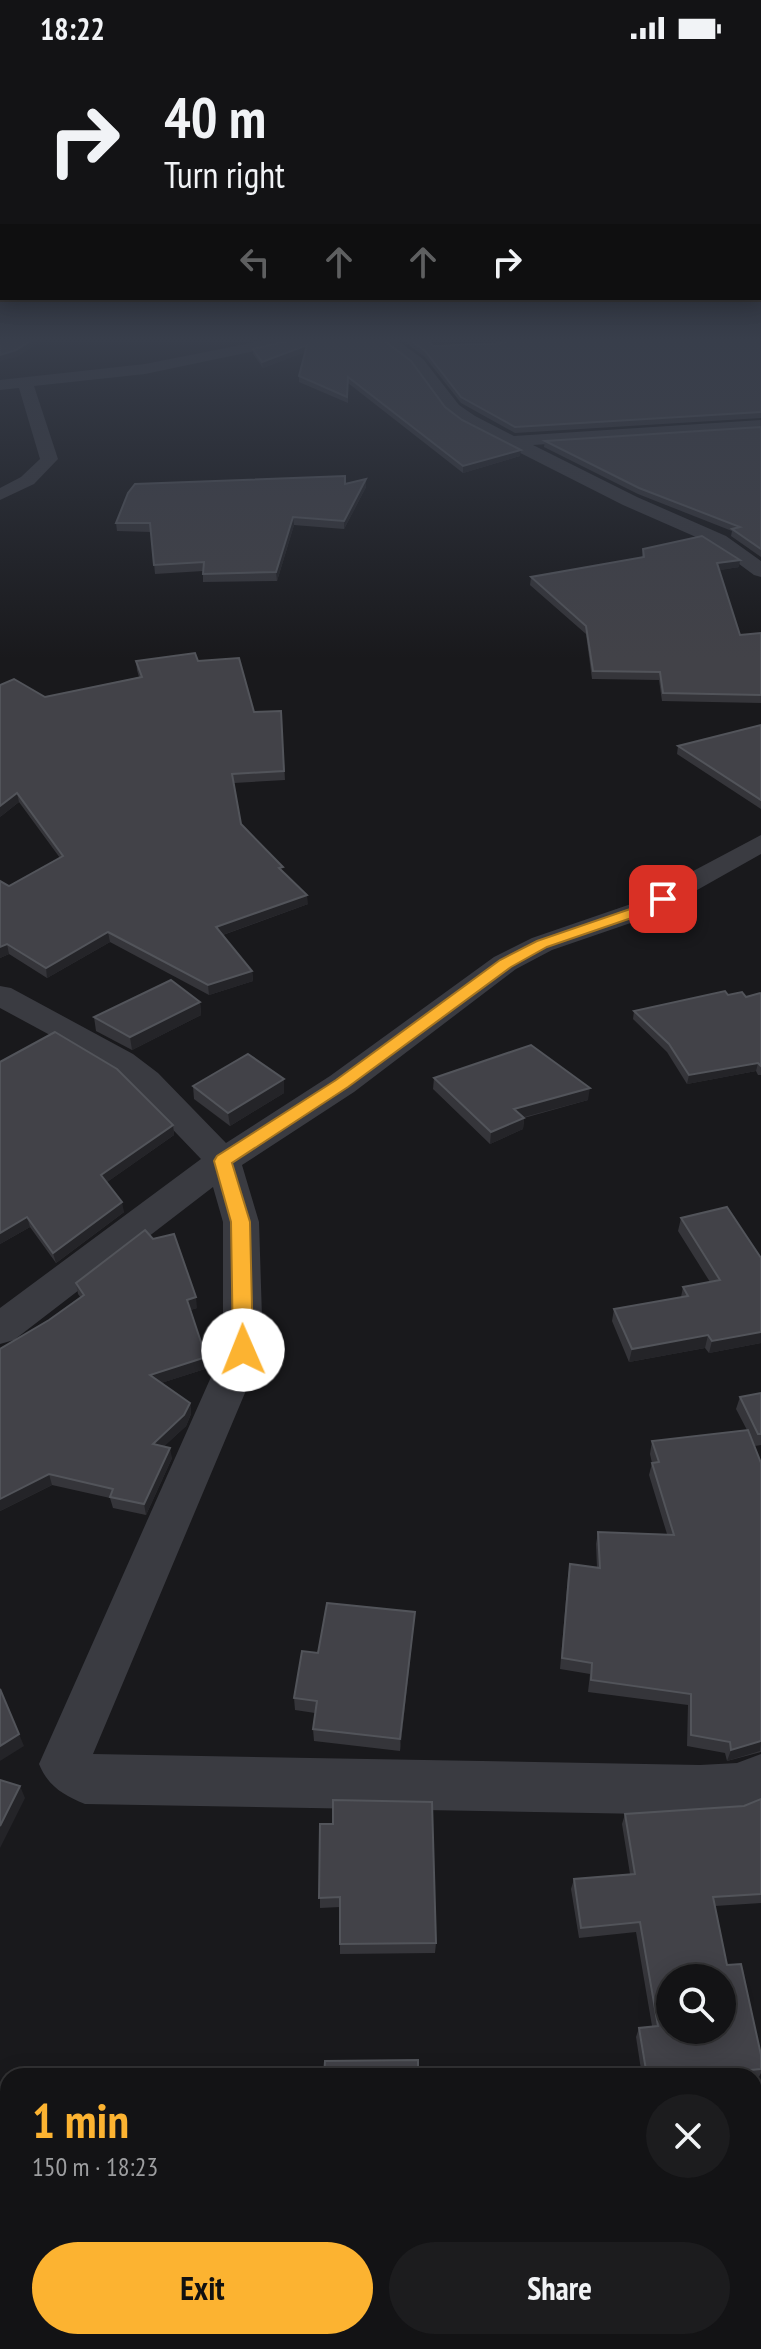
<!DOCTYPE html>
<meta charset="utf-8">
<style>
body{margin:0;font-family:"PT Sans Narrow",sans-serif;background:#1c1c1e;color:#f1f3f6;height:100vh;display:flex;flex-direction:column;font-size:30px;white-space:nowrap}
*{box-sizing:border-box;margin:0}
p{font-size:26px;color:#9d9ea0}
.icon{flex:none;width:44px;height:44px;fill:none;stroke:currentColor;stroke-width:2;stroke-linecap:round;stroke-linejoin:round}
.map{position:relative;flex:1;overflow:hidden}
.panel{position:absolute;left:0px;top:2012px;width:762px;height:282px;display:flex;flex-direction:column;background:#131315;border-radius:24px 24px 0 0;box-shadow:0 4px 20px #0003,0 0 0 2px #323234}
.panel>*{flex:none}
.guide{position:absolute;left:0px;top:0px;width:762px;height:244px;box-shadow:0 4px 20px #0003,0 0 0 2px #323234;background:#131315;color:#f1f3f6;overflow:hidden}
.tools{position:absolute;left:656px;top:1908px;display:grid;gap:16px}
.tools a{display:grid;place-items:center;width:80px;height:80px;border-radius:50%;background:#131315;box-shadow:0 4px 20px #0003,0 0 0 2px #323234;font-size:40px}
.pin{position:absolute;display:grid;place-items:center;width:68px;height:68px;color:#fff;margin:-34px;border-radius:16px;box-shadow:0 4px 12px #0006}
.me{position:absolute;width:88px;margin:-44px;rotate:359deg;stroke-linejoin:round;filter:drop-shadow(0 0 6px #0008)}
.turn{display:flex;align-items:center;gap:28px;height:168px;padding:0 32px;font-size:36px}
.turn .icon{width:104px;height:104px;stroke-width:2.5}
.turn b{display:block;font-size:56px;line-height:68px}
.lanes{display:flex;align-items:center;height:76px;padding:0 32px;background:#0003;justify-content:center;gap:40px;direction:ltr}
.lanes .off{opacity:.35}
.round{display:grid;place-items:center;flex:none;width:84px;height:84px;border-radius:42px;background:#1c1c1e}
.overview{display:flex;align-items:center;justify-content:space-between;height:136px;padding:0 32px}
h1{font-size:48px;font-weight:700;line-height:60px;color:#fcb331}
.primary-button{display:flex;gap:16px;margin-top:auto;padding:16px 32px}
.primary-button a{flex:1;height:92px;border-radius:48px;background:#fcb331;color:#111;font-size:32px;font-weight:700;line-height:92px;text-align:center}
.primary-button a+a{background:#1c1c1e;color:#f1f3f6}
.status{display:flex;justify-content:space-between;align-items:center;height:56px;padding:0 40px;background:#131315;direction:ltr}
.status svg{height:22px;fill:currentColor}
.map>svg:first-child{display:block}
</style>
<div class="status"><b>18:22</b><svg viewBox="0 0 49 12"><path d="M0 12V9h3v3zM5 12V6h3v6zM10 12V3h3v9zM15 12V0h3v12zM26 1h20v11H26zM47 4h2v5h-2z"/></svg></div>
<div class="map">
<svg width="761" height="2293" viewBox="0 0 761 2293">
<rect width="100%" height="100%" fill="#19191c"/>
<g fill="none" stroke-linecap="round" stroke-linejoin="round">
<!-- street -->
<g fill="#3a3b41" fill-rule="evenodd">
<polygon points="276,282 305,282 298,286 145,318 34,330 58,403 34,428 0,444 0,432 21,421 40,403 19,332 0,334 0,324 145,308"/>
<polygon points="378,282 394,282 423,303 459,349 475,360 514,380 761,364 761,374 533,389 637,441 726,480 761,505 761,521 754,519 712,488 623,449 463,368 447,355 413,309"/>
<path d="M761,779V798L651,860L552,894L516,913L354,1036L242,1109L259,1166L263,1294L93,1698L700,1709L737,1707L761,1698V1748L737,1757L700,1759L85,1748C63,1739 48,1730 39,1708L223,1294V1166L213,1131L14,1284L0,1288V1252L201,1103L134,1033L111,1012L0,952V930L11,932L133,998L158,1017L226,1087L330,1020L494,901L532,882L631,848Z"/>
</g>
</g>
<!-- wall -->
<g fill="#35353a">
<polygon points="399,282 427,282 433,290 503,288 502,282 761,282 761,362 515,377 461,347 425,301"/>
<polygon points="298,283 445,351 462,364 520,400 463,417 348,327 348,347 299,326 299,320 305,296 263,312 253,298 253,293"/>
<polygon points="761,371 761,501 731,480 732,475 638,438 544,391 545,385"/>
<polygon points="366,423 366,431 344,473 294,469 277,525 203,526 203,515 155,518 151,476 117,475 116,467 345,428"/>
<polygon points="643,493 739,511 719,514 740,579 761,577 761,647 662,645 659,624 592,623 586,578 530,529 531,521 642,501"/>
<polygon points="136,605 198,605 254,656 281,655 285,724 234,727 241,768 284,817 308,848 223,879 252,915 253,925 209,939 110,886 47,922 9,898 0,902 9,830 60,802 19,746 0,761 45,641 139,621 137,614"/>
<polygon points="761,669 761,753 677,698 678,690"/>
<polygon points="761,938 761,1019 758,1019 756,1015 687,1028 667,996 633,963 634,955 728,939 746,941"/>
<polygon points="200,946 201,959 132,994 96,975 94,961"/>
<polygon points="0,1006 173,1069 174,1079 107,1126 124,1156 56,1207 30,1171 0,1188"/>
<polygon points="434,1022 588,1044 524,1062 523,1073 490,1088 433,1033"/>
<polygon points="284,1023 284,1037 230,1070 194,1043 193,1030"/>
<polygon points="681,1162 761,1202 761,1287 709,1297 705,1292 629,1306 612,1265 614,1253 681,1241 683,1231 710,1226 678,1175"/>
<polygon points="76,1227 197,1252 190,1254 208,1312 161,1327 190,1347 191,1358 186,1370 164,1390 172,1402 146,1459 113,1452 110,1442 52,1429 0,1455 0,1293 49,1264 81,1242 78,1238"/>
<polygon points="761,1337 761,1389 755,1390 761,1407 761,1696 727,1705 725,1697 687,1690 688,1649 588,1636 590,1618 560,1613 568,1520 570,1508 597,1512 596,1488 598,1476 667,1478 649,1419 652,1407 650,1398 652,1385 747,1374 736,1353 740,1341"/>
<polygon points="415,1556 400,1695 314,1685 313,1673 315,1657 295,1654 294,1642 318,1597"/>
<polygon points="761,1743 761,1847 715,1850 727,1909 761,1999 761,2017 759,2021 754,2021 754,2020 642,2020 636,1981 639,1972 652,1970 636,1876 579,1882 571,1833 574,1823 630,1818 622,1768 625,1758 744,1750"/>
<polygon points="320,1768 436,1887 435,1897 340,1898 340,1851 320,1852"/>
<polygon points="754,2110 760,2130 761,2130 761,2252 754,2252"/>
</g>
<!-- shaded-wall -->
<g fill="#242428">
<polygon points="35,282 46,282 17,301 0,305 0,299"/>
<polygon points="243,282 261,282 244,285"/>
<polygon points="307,289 307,295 263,312 262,306"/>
<polygon points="521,394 520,400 463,417 463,410"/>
<polygon points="366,423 366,431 344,473 344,465"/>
<polygon points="293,461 294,469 277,525 276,516"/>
<polygon points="740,504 739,511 716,515 717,507"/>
<polygon points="17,737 19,746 0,761 0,750"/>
<polygon points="307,839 308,848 217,881 216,871"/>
<polygon points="108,876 110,886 47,922 46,912"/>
<polygon points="7,888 9,898 0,902 0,891"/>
<polygon points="252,915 253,925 209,939 208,929"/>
<polygon points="200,946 201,959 132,994 130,981"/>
<polygon points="758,1007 756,1015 687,1028 689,1019"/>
<polygon points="284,1023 284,1037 230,1070 228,1057"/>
<polygon points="590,1032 588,1044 513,1064 514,1053"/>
<polygon points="524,1062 523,1073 490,1088 491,1076"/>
<polygon points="173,1069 174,1079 103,1129 101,1119"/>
<polygon points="122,1146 124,1156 56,1207 53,1197"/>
<polygon points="27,1161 30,1171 0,1188 0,1177"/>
<polygon points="196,1241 197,1252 188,1255 187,1244"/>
<polygon points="761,1276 761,1287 709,1297 712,1285"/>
<polygon points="708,1279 705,1292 629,1306 632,1293"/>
<polygon points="206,1301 208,1312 152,1330 150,1319"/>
<polygon points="190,1347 191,1358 186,1370 155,1399 153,1388"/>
<polygon points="170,1392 172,1402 146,1459 144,1448"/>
<polygon points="49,1418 52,1429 0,1455 0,1443"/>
<polygon points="415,1556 414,1569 400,1695 400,1683"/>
<polygon points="19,1678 24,1690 0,1705 0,1690"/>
<polygon points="761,1685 760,1695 727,1705 731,1694"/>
<polygon points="20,1730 25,1742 0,1792 0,1770"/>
<polygon points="118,2286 123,2286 124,2293 119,2293"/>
</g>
<!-- building -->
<g fill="#424248" stroke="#52545a" stroke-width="2" fill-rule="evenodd">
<polygon points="0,282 35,282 16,294 0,299"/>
<polygon points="301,282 381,282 411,305 445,351 462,364 521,394 463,410 348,321 347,341 299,320 307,289 262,306 253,293"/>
<polygon points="407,282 427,282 433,290 506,287 503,282 761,282 761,356 515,371 461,341 425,295"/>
<polygon points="761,371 761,493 732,473 740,471 639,432 545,385"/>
<polygon points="345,420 345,428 366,423 344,465 293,461 276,516 203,518 204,506 154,509 150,467 116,467 128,437 135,428"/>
<polygon points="702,480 740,504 717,507 740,579 761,577 761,639 663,637 660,616 593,615 586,570 531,521 644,501 643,493"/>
<polygon points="195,597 198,605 239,602 254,656 281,655 284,715 232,718 241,768 283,811 279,812 307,839 216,871 252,915 208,929 108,876 46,912 7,888 0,891 0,825 9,830 63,800 17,737 0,750 0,629 14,623 45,641 142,621 136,605"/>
<polygon points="761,669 761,744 678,690"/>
<polygon points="171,924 200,946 130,981 94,961"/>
<polygon points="725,935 728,939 742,936 746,941 760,937 761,938 761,1010 758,1007 689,1019 669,988 634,955"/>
<polygon points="55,976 117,1013 173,1069 101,1119 122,1146 53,1197 27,1161 0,1177 0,1006"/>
<polygon points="531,989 590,1032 514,1053 524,1062 491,1076 434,1022"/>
<polygon points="248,998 284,1023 228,1057 193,1030"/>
<polygon points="727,1151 761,1202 761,1276 712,1285 708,1279 632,1293 614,1253 688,1240 683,1231 720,1224 681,1162"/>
<polygon points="145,1174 153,1183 174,1178 196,1241 187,1244 206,1301 150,1319 190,1347 184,1359 153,1388 170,1392 144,1448 110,1441 113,1433 49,1418 0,1443 0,1293 49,1264 84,1239 76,1227"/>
<polygon points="761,1337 761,1378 758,1378 740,1341"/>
<polygon points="748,1374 761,1407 761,1685 731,1694 730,1686 691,1679 691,1638 591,1624 592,1607 562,1602 570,1508 600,1512 598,1476 674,1479 652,1407 659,1406 652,1385"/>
<polygon points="327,1547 415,1556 400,1683 313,1673 317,1645 294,1642 302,1595 318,1597"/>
<polygon points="0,1633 19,1678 0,1690"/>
<polygon points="0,1724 20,1730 0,1770"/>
<path d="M761,1743V1838L713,1841L727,1909L741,1908L761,1999V2013L683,2020H647L639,1972L658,1970L640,1866L581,1872L574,1823L635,1818L625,1758L744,1750ZM670,1922H722V1974H670Z"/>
<polygon points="333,1744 432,1746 436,1887 340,1888 340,1841 319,1842 320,1768 333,1768"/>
<polygon points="418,2004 418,2020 324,2020 325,2005"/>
<polygon points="754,2110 756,2110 760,2130 761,2130 761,2245 754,2245"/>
<polygon points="8,2233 8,2286 118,2286 119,2293 0,2293 0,2235"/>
</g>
<!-- sky -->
<linearGradient id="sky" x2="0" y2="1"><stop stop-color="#0e0e0f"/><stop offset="0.47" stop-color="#383e4b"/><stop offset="1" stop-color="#383e4b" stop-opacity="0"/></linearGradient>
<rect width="761" height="603" fill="url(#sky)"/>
<!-- route -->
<polygon fill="#fcb331" stroke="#a47420" stroke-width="2" points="663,839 668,840 668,846 646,857 547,891 511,911 348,1031 232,1107 250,1166 253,1294 250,1300 236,1300 233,1294 231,1166 214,1105 217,1100 336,1024 500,904 537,885 636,851"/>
</svg>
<div class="tools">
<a><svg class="icon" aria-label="search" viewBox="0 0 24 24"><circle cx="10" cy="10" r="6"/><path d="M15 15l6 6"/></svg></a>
</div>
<div class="pin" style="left:663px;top:843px;background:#d93025"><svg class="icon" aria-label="arrive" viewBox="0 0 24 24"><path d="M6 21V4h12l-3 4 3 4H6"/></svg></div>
<svg class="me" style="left:243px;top:1294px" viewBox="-20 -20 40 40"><circle r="19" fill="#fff"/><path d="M0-13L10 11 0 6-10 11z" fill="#fcb331"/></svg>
<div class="guide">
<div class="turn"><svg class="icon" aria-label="right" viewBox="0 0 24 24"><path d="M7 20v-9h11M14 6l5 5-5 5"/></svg><div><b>40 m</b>Turn right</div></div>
<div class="lanes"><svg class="icon off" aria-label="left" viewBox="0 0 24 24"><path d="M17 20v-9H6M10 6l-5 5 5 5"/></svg><svg class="icon off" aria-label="ahead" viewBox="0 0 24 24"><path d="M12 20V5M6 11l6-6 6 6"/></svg><svg class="icon off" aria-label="ahead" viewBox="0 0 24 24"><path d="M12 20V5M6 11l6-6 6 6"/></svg><svg class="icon" aria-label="right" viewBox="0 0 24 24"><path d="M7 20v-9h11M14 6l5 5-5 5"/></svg></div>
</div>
<section class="panel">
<div class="overview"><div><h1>1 min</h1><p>150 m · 18:23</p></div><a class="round"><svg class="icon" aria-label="close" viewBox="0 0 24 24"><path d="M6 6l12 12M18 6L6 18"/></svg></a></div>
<div class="primary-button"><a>Exit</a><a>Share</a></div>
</section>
</div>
